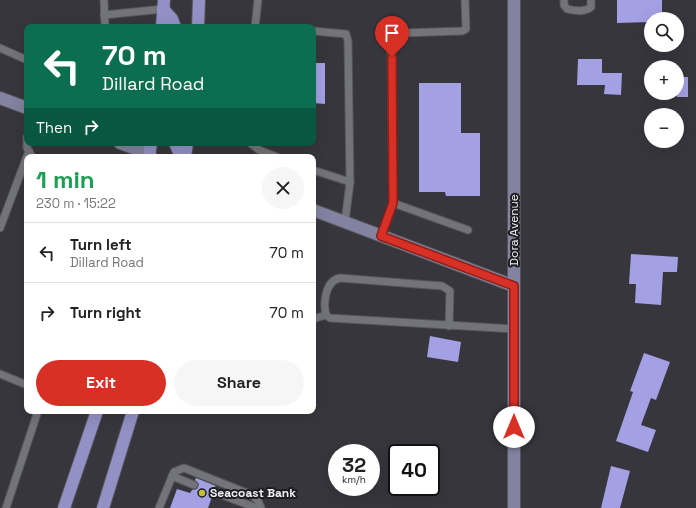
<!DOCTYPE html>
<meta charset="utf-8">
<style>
body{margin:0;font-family:"Space Grotesk",sans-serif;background:#f6f6f6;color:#222;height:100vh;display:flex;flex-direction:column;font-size:15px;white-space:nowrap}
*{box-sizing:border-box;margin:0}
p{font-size:13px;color:#767676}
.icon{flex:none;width:22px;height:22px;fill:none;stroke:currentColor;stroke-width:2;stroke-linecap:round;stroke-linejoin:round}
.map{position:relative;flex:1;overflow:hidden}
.drawer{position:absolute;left:24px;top:154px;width:292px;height:260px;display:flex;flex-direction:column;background:#fff;border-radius:8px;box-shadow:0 4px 16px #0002}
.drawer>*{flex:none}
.top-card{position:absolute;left:24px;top:24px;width:292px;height:122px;border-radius:8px;box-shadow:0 4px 16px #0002;background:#0b6e4f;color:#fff;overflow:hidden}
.controls{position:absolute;left:644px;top:12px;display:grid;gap:8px}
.controls a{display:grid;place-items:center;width:40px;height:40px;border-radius:50%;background:#fff;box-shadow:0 4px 16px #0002;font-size:20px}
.speed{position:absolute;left:328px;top:444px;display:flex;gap:8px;font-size:20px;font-weight:700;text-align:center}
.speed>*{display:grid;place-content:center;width:52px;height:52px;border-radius:50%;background:#fff;box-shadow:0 4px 16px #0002;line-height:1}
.speed small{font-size:10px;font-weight:400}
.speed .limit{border:2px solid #111;border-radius:6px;background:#fff;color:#111}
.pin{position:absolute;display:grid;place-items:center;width:34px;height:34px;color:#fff;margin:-41px -17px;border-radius:50% 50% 50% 0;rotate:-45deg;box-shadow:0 0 4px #0007}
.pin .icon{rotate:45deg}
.me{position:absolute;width:44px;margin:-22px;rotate:0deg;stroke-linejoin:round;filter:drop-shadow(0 0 3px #0008)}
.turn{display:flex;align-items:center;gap:14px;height:84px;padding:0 12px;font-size:18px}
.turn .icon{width:52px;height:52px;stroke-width:2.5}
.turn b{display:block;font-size:28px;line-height:34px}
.then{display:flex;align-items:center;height:38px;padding:0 12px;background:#0003;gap:8px;font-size:15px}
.round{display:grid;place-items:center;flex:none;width:42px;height:42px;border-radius:21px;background:#f6f6f6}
.head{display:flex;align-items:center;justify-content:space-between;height:68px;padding:0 12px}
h1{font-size:24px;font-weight:700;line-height:30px;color:#1e9e55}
.action{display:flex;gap:8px;margin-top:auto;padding:8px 12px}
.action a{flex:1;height:46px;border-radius:24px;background:#d93025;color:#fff;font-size:16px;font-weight:700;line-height:46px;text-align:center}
.action a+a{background:#f6f6f6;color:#222}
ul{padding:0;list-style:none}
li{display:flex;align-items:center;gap:12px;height:60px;padding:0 12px;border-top:1px solid #e0e0e0}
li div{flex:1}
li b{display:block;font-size:15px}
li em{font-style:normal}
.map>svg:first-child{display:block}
</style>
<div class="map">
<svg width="696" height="508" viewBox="0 0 696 508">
<rect width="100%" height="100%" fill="#36363c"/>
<!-- building -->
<g fill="#a4a0e4">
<polygon points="617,0 662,0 662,19 651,19 651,22 617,23"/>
<polygon points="578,59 602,59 602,73 622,73 621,95 604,94 605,85 577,85"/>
<polygon points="313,63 325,63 325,104 313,103"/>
<rect x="677" y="77" width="11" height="20"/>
<polygon points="419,83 461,83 461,133 480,133 480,196 446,196 445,192 419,192"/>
<polygon points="631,254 678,257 677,272 663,272 661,305 635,303 636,284 629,284"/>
<polygon points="430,336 461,342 458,362 427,357"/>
<polygon points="644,353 670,362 656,400 651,398 641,425 656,430 648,452 616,441 633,392 630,391"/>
<polygon points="611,466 630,471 620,508 601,508"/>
<polygon points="196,478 216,486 209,491 212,497 208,508 170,508 177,489 190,493 192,490 197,489 199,484 195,480"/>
</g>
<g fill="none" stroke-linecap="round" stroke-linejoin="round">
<defs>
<g id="lane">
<polyline points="104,0 105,27"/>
<path d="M564,0V5L567,9C575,11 585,12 591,7V0"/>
<polyline points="104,15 163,9"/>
<polyline points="255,27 258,0"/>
<polyline points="313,31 346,34 348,41 350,182"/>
<polyline points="0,48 27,60"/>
<polyline points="27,137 27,148 32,157"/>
<polyline points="250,143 259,150 277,157"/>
<polyline points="313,170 350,182 345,222"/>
<polyline points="393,203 391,42 395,36 402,33 462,31 466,29 465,0"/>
<polyline points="0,228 29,151"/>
<polyline points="381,236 393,203 468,230"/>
<polyline points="313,319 326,315"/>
<path d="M449,326L450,291L442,286L340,278C325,281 323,303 326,315L330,318L514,329"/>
<polyline points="0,374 27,385"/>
<polyline points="172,476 194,485"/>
<polyline points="214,492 257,508"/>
<polyline points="6,508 38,411"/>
<polyline points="159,508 174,472 184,468 252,495 258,501 261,508"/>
</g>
<g id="secondary">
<polyline points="514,0 514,508"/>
<polyline points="0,98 27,108"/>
<polyline points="120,143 150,154"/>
<polyline points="313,210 514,286"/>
</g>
<g id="primary">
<polyline points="163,9 172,19 175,27"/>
<polyline points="162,27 164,0"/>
<polyline points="198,27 199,0"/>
<polyline points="175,143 181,157"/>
<polyline points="149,157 151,143"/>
<polyline points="185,157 187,143"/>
<polyline points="64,508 97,411"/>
<polyline points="103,508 133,411"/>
</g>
</defs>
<!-- lane casing -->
<use href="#lane" stroke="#555459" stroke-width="9"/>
<!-- secondary casing -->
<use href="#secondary" stroke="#555459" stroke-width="14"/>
<!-- primary casing -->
<use href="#primary" stroke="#555459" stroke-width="14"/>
<!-- lane -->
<use href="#lane" stroke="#73737a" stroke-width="7"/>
<!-- secondary -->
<use href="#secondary" stroke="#8382a0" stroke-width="12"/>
<!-- primary -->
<use href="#primary" stroke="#9390c6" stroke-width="12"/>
</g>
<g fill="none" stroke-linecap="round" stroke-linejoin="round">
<defs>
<polyline id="route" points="392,57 393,203 381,236 514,286 514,427"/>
</defs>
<!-- route casing -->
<use href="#route" stroke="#8d1f18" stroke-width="10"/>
<!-- route -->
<use href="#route" stroke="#d93025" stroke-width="7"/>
</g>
<!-- markers -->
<circle fill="#c4bc3e" stroke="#1e1e20" stroke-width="1.5" cx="202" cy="493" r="4"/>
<g text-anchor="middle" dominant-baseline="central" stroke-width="4" stroke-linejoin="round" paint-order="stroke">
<!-- street labels -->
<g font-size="12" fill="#f0f0f4" stroke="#1e1e20">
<text transform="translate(514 230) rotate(-90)">Dora Avenue</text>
</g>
<!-- poi labels -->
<g font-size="12" font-weight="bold" fill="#f0f0f4" stroke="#1e1e20" text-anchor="start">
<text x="210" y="493">Seacoast Bank</text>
</g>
</g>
</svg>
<div class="controls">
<a><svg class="icon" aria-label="search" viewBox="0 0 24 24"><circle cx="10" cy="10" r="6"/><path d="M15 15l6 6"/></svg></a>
<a>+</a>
<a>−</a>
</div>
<div class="speed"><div>32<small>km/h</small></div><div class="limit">40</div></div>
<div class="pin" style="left:392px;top:57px;background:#d93025"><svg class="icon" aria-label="arrive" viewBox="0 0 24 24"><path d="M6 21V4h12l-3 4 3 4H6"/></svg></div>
<svg class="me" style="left:514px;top:427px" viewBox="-20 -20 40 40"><circle r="19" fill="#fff"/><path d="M0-13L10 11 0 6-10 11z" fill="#d93025"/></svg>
<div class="top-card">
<div class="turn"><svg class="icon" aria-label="left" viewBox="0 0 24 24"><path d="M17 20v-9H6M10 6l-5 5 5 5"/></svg><div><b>70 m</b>Dillard Road</div></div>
<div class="then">Then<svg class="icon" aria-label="right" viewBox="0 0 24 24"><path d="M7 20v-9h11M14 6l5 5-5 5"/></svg></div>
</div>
<section class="drawer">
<div class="head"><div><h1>1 min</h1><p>230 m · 15:22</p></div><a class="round"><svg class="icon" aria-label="close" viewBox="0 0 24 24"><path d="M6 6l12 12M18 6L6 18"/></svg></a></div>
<ul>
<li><svg class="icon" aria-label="left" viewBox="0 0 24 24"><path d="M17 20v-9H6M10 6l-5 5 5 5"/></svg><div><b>Turn left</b><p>Dillard Road</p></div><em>70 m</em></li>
<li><svg class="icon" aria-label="right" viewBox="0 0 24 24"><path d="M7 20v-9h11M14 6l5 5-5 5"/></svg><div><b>Turn right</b></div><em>70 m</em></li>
</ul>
<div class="action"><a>Exit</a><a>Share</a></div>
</section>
</div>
